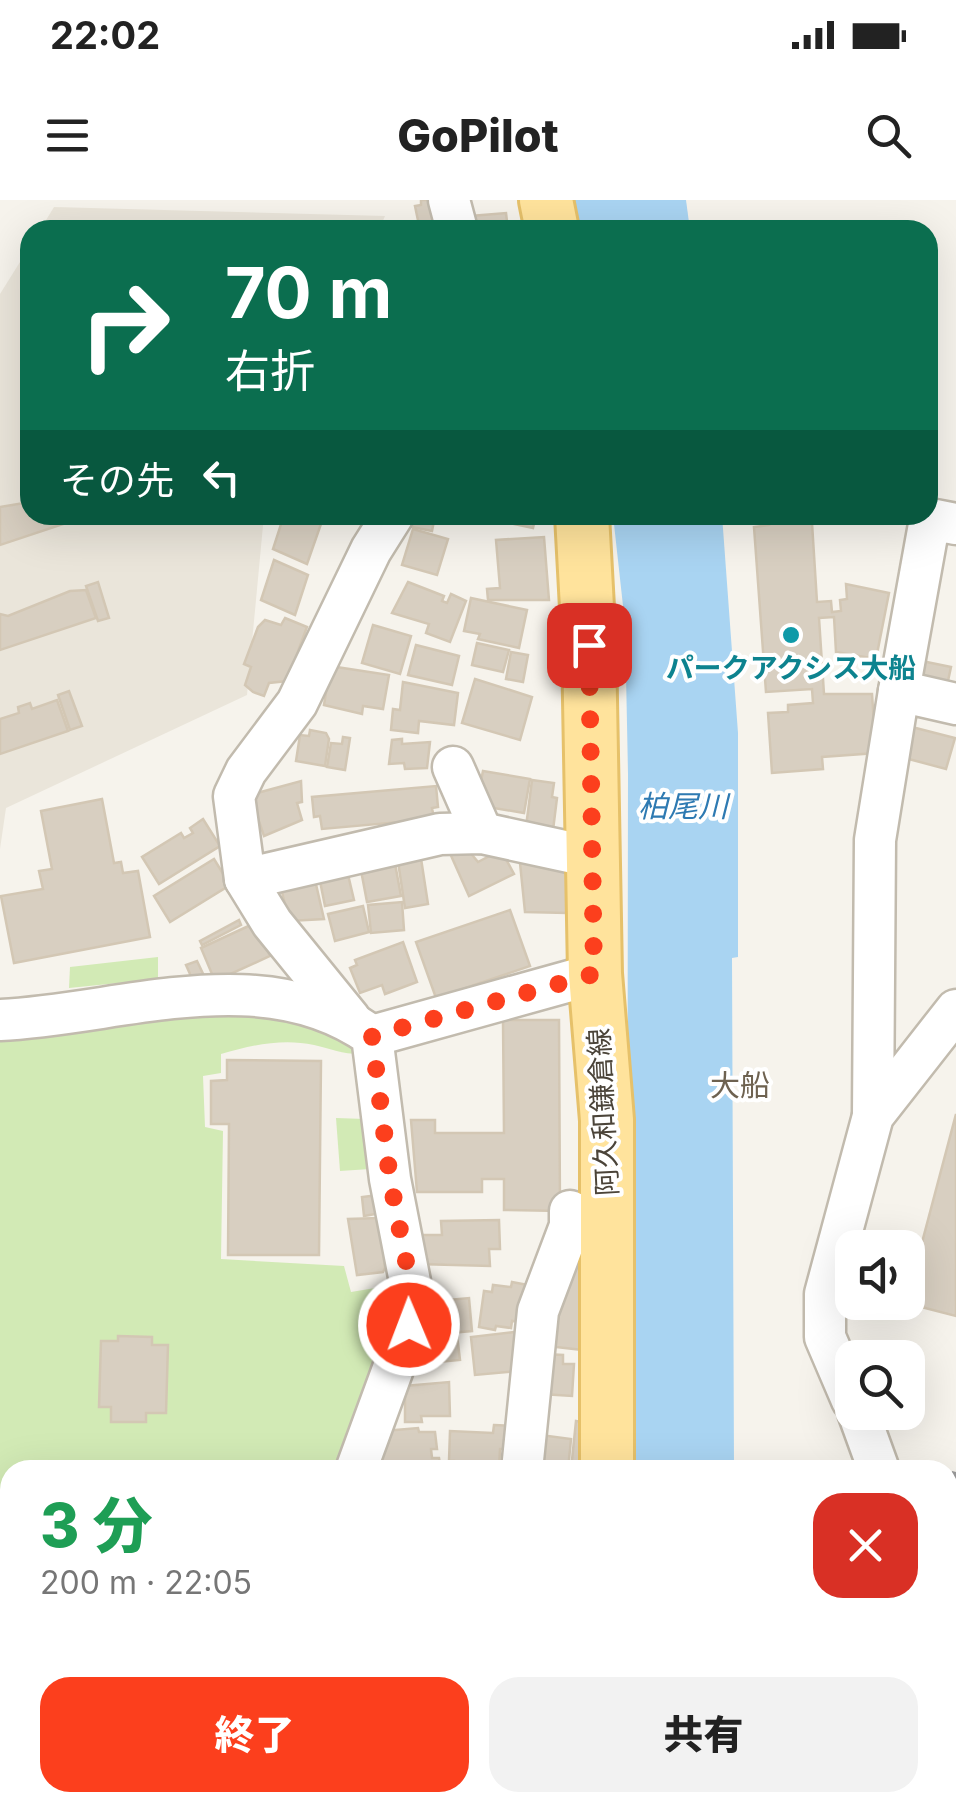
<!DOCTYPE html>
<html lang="ja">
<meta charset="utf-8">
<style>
body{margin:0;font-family:Inter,"Noto Sans JP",sans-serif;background:#f2f2f2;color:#222;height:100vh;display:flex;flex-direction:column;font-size:38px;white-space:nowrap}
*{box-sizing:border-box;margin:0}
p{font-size:32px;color:#767676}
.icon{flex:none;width:55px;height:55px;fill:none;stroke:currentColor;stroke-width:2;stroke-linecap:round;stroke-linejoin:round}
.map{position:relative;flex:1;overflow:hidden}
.panel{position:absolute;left:0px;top:1260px;width:958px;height:352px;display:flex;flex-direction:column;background:#fff;border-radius:30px 30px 0 0;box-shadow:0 10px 40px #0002}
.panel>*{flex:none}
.guide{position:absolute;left:20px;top:20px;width:918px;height:305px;border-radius:30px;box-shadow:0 10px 40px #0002;background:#0b6e4f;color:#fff;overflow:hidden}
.buttons{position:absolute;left:835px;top:1030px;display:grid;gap:20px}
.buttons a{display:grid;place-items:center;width:90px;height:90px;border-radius:20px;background:#fff;box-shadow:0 10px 40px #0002;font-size:50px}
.pin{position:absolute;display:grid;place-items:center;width:85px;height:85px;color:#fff;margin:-42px;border-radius:20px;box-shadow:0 5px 15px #0006}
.me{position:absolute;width:110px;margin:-55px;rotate:359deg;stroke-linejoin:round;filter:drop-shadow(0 0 8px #0008)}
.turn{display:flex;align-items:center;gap:35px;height:210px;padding:0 40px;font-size:45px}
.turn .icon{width:130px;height:130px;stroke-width:2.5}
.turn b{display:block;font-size:70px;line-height:85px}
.then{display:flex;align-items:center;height:95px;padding:0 40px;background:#0003;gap:20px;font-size:38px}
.round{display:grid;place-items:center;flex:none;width:105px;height:105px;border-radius:30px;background:#f2f2f2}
.head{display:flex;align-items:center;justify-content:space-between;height:170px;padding:0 40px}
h1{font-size:60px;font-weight:800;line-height:75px;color:#1e9e55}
.button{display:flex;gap:20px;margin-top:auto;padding:20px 40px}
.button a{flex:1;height:115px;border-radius:30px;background:#fc3f1d;color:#fff;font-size:40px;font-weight:800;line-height:115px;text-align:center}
.button a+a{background:#f2f2f2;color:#222}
.status{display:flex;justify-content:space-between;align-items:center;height:70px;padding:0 50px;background:#fff;direction:ltr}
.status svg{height:28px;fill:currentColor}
header{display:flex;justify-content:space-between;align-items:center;height:130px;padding:0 40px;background:#fff;font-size:45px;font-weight:800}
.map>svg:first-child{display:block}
</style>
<div class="status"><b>22:02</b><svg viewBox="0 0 49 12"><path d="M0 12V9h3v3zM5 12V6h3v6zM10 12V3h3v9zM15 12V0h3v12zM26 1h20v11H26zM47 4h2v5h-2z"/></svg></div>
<header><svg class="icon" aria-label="menu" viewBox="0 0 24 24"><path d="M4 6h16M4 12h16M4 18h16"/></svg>GoPilot<svg class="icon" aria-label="search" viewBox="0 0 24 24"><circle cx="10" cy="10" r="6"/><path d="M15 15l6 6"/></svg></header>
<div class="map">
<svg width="956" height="1611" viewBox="0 0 956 1611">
<rect width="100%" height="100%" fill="#f6f3ec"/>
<!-- residential -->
<g fill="#eae5da">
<polygon points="54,7 385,16 379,30 40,30"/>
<polygon points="30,46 30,315 264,315 247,495 6,608 0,649 0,94"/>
</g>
<!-- green -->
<g fill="#d2eab5">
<polygon points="158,757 158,779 69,788 70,767"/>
<path d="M218,807L333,826L360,854C342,854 331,849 314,845C283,838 252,845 221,854V873L203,876L205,927L223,931L221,1059L344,1066L351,1092L393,1085L400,1096L342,1270H10V1602H384L391,1611H0V839Z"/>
<polygon points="336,918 365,919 370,969 340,971"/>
</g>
<!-- water -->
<g fill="#a9d4f2">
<polygon points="570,0 686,0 690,30 575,30"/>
<polygon points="613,315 722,315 738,533 738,757 732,758 734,1270 627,1270 628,574 625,424"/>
<polygon points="605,1603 605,1602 712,1603 711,1611 604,1611"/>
</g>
<!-- building -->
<g fill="#d8cfc1" stroke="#d3c7b4" stroke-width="2.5">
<polygon points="421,0 440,0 447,30 420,30 415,6 421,5"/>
<polygon points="506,13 508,30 472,30 471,16"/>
<polygon points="30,302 30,315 90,315 0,345 0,307"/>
<polygon points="284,315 300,315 321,324 307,364 273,349"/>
<polygon points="414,315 435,316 432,331 412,327"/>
<polygon points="491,315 536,315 533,328 490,319"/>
<polygon points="768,315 818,315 818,323 812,323 817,402 831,401 832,412 841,411 840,400 847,399 846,384 889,393 876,459 836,452 834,417 819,418 824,494 872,494 876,553 822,557 823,569 772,573 768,513 788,512 788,505 813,503 812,489 766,492 754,327 769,325"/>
<polygon points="413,329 448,339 437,375 402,365"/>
<polygon points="544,337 549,400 488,400 487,389 500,388 496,340"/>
<polygon points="274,360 308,375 295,415 261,400"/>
<polygon points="98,382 109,418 98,421 86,386"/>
<polygon points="408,382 444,396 442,401 447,403 451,394 466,401 450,442 426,433 429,424 392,413"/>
<polygon points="86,390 96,418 0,450 0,414 8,416 70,391"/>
<polygon points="471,398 527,410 519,448 478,439 480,434 464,431"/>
<polygon points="285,418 307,427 287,481 269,483 264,496 253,492 245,485 251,467 244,464 258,427 265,420 281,425"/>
<polygon points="373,425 411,436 400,474 362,463"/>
<polygon points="477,443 509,450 503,472 472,465"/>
<polygon points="416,445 459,456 452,485 408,475"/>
<polygon points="511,452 528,455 523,482 506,479"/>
<polygon points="917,460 951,467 948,481 913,478"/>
<polygon points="330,466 389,475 383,509 363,506 362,514 324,505"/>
<polygon points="475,479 532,497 520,540 462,523"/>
<polygon points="403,482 458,493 454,525 419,521 418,533 391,530 393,509 400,510"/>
<polygon points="69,491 82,526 70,530 58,495"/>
<polygon points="57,500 68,531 0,554 0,519 19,513 18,507 30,503 32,509"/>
<polygon points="908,526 955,538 946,569 905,558"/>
<polygon points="310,530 326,533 329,539 325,566 296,561 300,535 309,536"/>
<polygon points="343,537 350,538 345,570 327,567 331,543 342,544"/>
<polygon points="402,539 402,544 430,542 427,568 405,569 404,563 389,564 392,540"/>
<polygon points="483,571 530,579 524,613 476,605"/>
<polygon points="532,580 554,583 552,597 557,598 553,630 526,627"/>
<polygon points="301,581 302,602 297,603 302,620 264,636 250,595"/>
<polygon points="436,586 438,607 432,608 434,619 322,629 320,616 314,617 312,597"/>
<polygon points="102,599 114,663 121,662 123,673 138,671 150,737 14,763 1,696 43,689 39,671 52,669 41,611"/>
<polygon points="203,619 220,646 159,684 142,657 181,633 184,638 193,633 190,628"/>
<polygon points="463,644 478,662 501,650 514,674 469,696 449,651"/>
<polygon points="420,652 428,704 405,708 397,655"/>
<polygon points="519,653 577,666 567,713 525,712"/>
<polygon points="394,658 401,696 367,702 360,665"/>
<polygon points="214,659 230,685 170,722 154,696"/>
<polygon points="346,666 354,700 325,706 318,671"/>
<polygon points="315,680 324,719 289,721 281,688"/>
<polygon points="402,702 404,730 371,733 368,705"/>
<polygon points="363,706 369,732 335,741 328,714"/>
<polygon points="510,710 530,766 436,798 416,742"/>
<polygon points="239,720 241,725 202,745 200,741"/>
<polygon points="255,723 270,756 215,781 201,748"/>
<polygon points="403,742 417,782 385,794 382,785 360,793 350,768 357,765 355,760"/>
<polygon points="197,761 205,778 194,783 186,765"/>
<polygon points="503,820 559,820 560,1011 504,1010 504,979 482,979 482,992 417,992 411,920 435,920 435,933 504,933"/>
<polygon points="227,860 321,861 319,1055 228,1055 229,924 211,924 211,881 227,880"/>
<polygon points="956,914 956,1116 906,1103"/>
<polygon points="379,995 381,1013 364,1016 362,997"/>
<polygon points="590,1015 583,1150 547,1146"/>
<polygon points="379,1018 385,1068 383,1072 357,1075 348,1019"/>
<polygon points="499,1020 500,1049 489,1049 490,1066 418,1064 422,1035 442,1035 441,1021"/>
<polygon points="512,1082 528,1085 527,1123 512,1121 511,1128 496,1126 495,1130 479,1127 484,1091 492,1092 493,1085 511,1087"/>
<polygon points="469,1098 472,1131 427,1135 427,1102"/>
<polygon points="515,1132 518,1171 475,1175 471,1137"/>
<polygon points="457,1135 460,1160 418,1164 415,1140"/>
<polygon points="118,1136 152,1137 152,1145 168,1145 166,1213 146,1213 146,1222 111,1222 111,1207 99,1207 101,1141 118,1141"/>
<polygon points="545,1154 563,1155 563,1164 574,1164 572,1196 542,1194"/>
<polygon points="449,1182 450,1216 421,1216 422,1222 405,1222 405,1186"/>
<polygon points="576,1221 588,1223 590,1270 571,1270"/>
<polygon points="494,1225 513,1226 512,1249 500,1249 499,1270 454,1270 454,1261 449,1261 450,1231 493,1233"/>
<polygon points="418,1228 419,1232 435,1232 437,1249 431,1249 432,1258 439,1258 441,1270 380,1270 377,1248 384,1231"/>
<polygon points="533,1234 571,1239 568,1270 541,1270"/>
<polygon points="953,1456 956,1611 912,1611 914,1602 948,1602 948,1476"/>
<polygon points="829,1602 868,1602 899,1611 827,1611"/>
</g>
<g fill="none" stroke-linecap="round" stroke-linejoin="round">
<defs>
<g id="minor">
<polyline points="449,0 457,30"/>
<polyline points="899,491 930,319 956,324"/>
<polyline points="453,567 482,633"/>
<polyline points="245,679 440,634 482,633 592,657"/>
<polyline points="350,819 272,723 245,679 234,596 246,571 297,503 371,350 393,315"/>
<path d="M0,820C123,814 262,758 372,836L390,979L412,1092L409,1125L356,1270"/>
<polyline points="372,836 595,774"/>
<polyline points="873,916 875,640 899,491 956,504"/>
<polyline points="852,1200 825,1137 825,1094 873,916 956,810"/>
<polyline points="858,1212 879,1270"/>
<polyline points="522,1270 538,1111 570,1026 570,1011"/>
<polyline points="396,1602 404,1611"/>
<polyline points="812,1604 813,1602"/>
</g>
<g id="major">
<polyline points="546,0 552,30"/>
<polyline points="582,315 589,445 595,774 607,920 607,1270"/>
<polyline points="570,1611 572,1602"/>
</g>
</defs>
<!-- minor casing -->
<use href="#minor" stroke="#c2bbae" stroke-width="45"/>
<!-- major casing -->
<use href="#major" stroke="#e6c16a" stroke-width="58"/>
<!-- minor -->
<use href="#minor" stroke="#fff" stroke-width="40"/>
<!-- major -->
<use href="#major" stroke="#ffe39c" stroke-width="52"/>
<!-- rail -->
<g stroke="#9a9a9a" stroke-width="8" stroke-dasharray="12 12" stroke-linecap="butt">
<polyline points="948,1305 956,1272"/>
<polyline points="948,1369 956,1335"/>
</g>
</g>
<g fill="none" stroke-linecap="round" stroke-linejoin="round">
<!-- route -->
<polyline stroke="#fc3f1d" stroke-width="18" stroke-dasharray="0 32.4" points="409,1125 412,1092 390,979 372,836 594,774 589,445"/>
</g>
<!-- markers -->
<circle fill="#0f9aa8" stroke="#fff" stroke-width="4" cx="791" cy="435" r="10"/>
<g text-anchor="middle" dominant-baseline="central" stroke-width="8" stroke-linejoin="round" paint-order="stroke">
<!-- culture labels -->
<g font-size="28" font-weight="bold" fill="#0d838f" stroke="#fff">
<text x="791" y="468">パークアクシス大船</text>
</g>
<!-- street labels -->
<g font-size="28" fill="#4b4439" stroke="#fff">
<text transform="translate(603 912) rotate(-93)">阿久和鎌倉線</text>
</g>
<!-- water labels -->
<g font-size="30" font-style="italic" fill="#2e7ab2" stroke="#fff">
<text x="683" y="606">柏尾川</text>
</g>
<!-- neighbourhood labels -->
<g font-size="30" fill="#6e6250" stroke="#fff">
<text x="740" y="885">大船</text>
</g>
</g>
</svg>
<div class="buttons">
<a><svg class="icon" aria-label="sound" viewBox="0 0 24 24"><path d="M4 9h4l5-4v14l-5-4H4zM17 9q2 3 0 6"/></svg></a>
<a><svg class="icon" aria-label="search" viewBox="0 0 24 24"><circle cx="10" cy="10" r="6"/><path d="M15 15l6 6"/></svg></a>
</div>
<div class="pin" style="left:589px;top:445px;background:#d93025"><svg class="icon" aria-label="arrive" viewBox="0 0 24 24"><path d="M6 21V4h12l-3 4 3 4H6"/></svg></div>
<svg class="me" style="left:409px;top:1125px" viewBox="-20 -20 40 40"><circle r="17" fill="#fc3f1d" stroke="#fff" stroke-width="3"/><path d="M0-11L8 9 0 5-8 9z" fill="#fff"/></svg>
<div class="guide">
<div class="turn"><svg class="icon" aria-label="right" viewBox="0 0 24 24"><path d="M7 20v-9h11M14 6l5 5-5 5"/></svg><div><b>70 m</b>右折</div></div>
<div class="then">その先<svg class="icon" aria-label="left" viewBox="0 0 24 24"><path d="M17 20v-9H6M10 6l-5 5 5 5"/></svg></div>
</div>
<section class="panel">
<div class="head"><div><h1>3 分</h1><p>200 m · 22:05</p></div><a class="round" style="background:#d93025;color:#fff"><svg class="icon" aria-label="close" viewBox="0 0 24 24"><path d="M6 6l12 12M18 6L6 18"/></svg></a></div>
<div class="button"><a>終了</a><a>共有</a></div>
</section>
</div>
